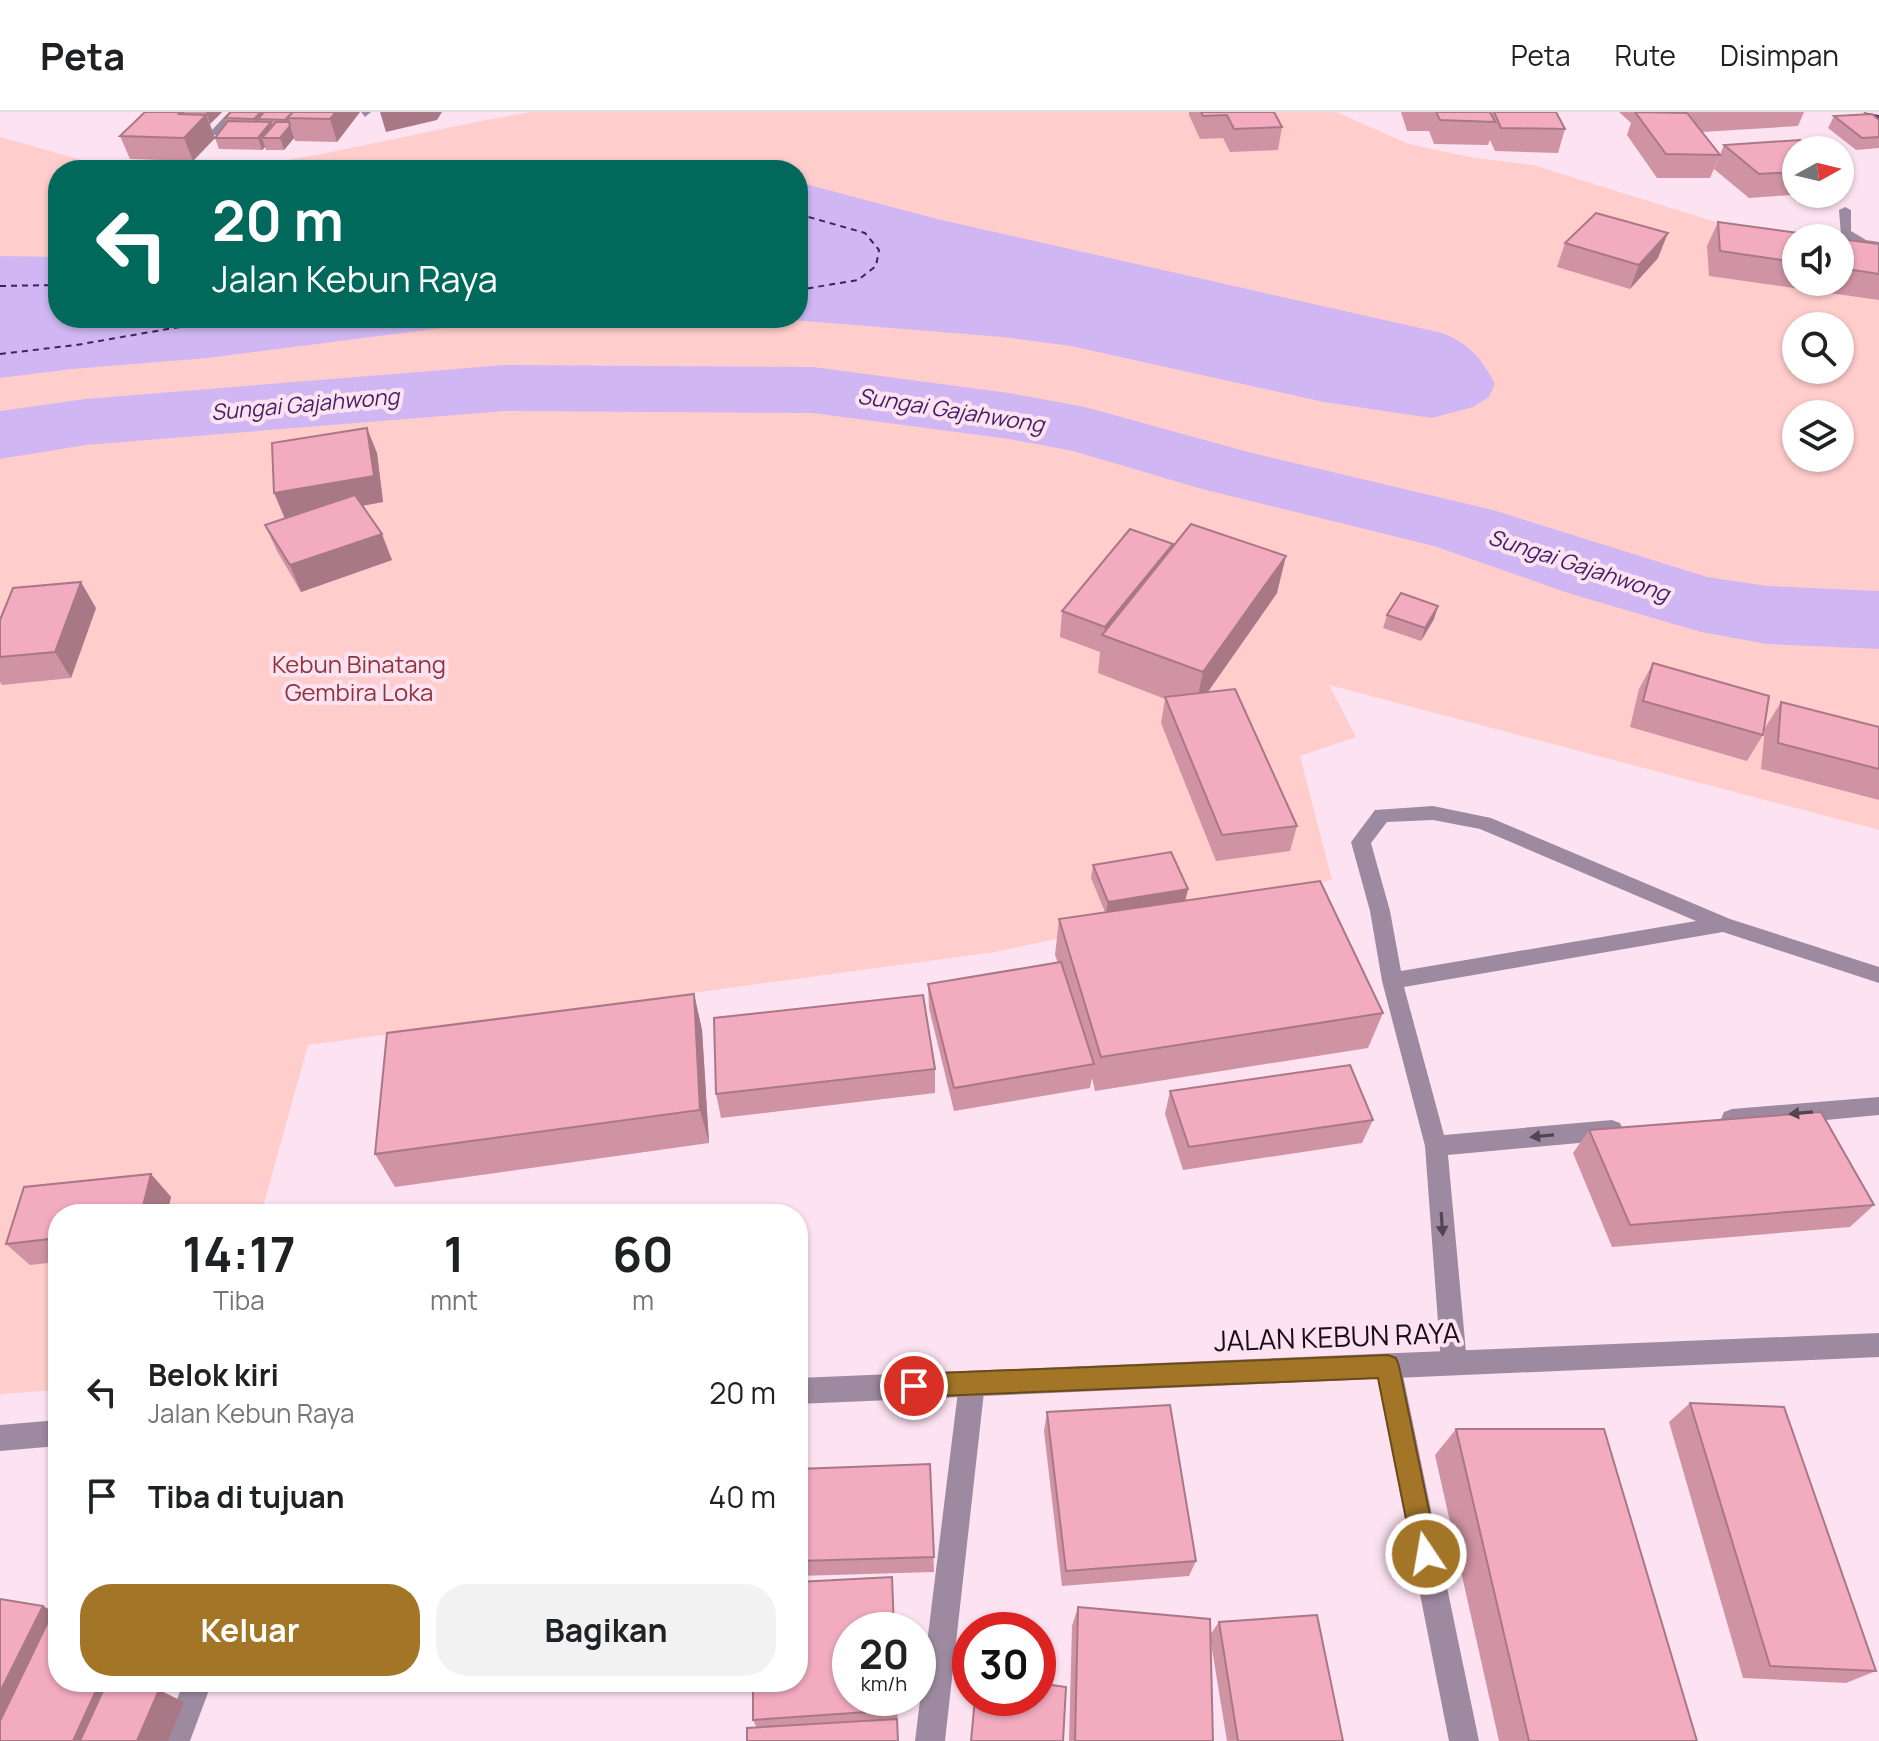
<!DOCTYPE html>
<html lang="id">
<style>
body{margin:0;font-family:Manrope,sans-serif;background:#f2f2f2;color:#202124;height:100vh;display:flex;flex-direction:column;font-size:30px;white-space:nowrap}
*{box-sizing:border-box;margin:0}
p{font-size:26px;color:#757577}
.icon{flex:none;width:44px;height:44px;fill:none;stroke:currentColor;stroke-width:2;stroke-linecap:round;stroke-linejoin:round}
.map{position:relative;flex:1;overflow:hidden}
.side{position:absolute;left:48px;top:1092px;width:760px;height:488px;display:flex;flex-direction:column;background:#fff;border-radius:32px;box-shadow:0 2px 6px #0004}
.side>*{flex:none}
.hud{position:absolute;left:48px;top:48px;width:760px;height:168px;border-radius:32px;box-shadow:0 2px 6px #0004;background:#00695c;color:#fff;overflow:hidden}
.needle{width:52px;rotate:82deg}
.fabs{position:absolute;left:1782px;top:24px;display:grid;gap:16px}
.fabs a{display:grid;place-items:center;width:72px;height:72px;border-radius:50%;background:#fff;box-shadow:0 2px 6px #0004;font-size:40px}
.speed{position:absolute;left:832px;top:1500px;display:flex;gap:16px;font-size:40px;font-weight:700;text-align:center}
.speed>*{display:grid;place-content:center;width:104px;height:104px;border-radius:50%;background:#fff;box-shadow:0 2px 6px #0004;line-height:1}
.speed small{font-size:20px;font-weight:400}
.speed .limit{border:12px solid #d22;background:#fff;color:#111}
.pin{position:absolute;display:grid;place-items:center;width:68px;height:68px;color:#fff;margin:-34px;border:4px solid #fff;border-radius:50%;box-shadow:0 2px 8px #0007}
.me{position:absolute;width:88px;margin:-44px;rotate:348deg;stroke-linejoin:round;filter:drop-shadow(0 0 6px #0008)}
.turn{display:flex;align-items:center;gap:28px;height:168px;padding:0 32px;font-size:36px}
.turn .icon{width:104px;height:104px;stroke-width:2.5}
.turn b{display:block;font-size:56px;line-height:68px}
.eta{display:flex;justify-content:space-evenly;align-items:center;height:136px;text-align:center}
.eta b{font-size:48px;font-weight:700;line-height:56px}
.primary-button{display:flex;gap:16px;margin-top:auto;padding:16px 32px}
.primary-button a{flex:1;height:92px;border-radius:32px;background:#a27527;color:#fff;font-size:32px;font-weight:700;line-height:92px;text-align:center}
.primary-button a+a{background:#f2f2f2;color:#202124}
ul{padding:0;list-style:none}
li{display:flex;align-items:center;gap:24px;height:104px;padding:0 32px}
li div{flex:1}
li b{display:block;font-size:30px}
li em{font-style:normal}
header{display:flex;align-items:center;gap:48px;box-sizing:border-box;height:112px;padding:0 40px;background:#fff;border-bottom:2px solid #e0e0e0}
header strong{font-size:38px}
nav{display:flex;gap:44px;margin-inline-start:auto;font-size:28px}
.map>svg:first-child{display:block}
</style>
<header>
<strong>Peta</strong>
<nav><a>Peta</a><a>Rute</a><a>Disimpan</a></nav>
</header>
<div class="map">
<svg width="1879" height="1629" viewBox="0 0 1879 1629">
<rect width="100%" height="100%" fill="#fde3f2"/>
<!-- green -->
<path fill="#ffcdcc" fill-rule="evenodd" d="M531,0H1336L1409,32L1469,45L1533,53L1780,130L1796,170H1840L1879,143V718L1329,573L1356,625L1300,644L1332,768L995,840L308,933L261,1102H58V1278L0,1282V25L117,58H58V206H798V58H226C329,44 429,17 531,0ZM1796,214H1840V258H1796ZM1796,302H1840V346H1796Z"/>
<!-- water -->
<g fill="#d0b7f3">
<path d="M798,70L937,107L1442,221C1470,232 1481,246 1495,272L1489,285L1473,295L1432,306L1324,290L1071,234L1003,225L767,206H798Z"/>
<polygon points="0,144 58,145 58,206 520,206 208,246 72,257 0,266"/>
</g>
<g fill="none" stroke-linecap="round" stroke-linejoin="round">
<!-- river -->
<polygon fill="#d0b7f3" fill-rule="evenodd" points="505,253 813,255 1009,281 1085,295 1252,341 1493,398 1707,465 1767,474 1879,479 1879,537 1767,532 1701,520 1568,481 1434,434 1202,377 1073,339 1009,327 813,301 505,299 85,333 0,347 0,299 85,287"/>
<!-- ferry -->
<g stroke="#421f64" stroke-width="2" stroke-dasharray="6 5" stroke-linecap="butt">
<polyline points="798,102 865,121 879,138 876,154 858,168 798,178"/>
<polyline points="0,174 58,173"/>
<polyline points="0,242 76,233 231,206"/>
</g>
<!-- service -->
<g fill="#9e8aa0" fill-rule="evenodd">
<polygon points="1845,95 1851,98 1851,119 1866,128 1879,130 1879,138 1858,134 1841,123 1839,98"/>
<path d="M1433,694L1491,706L1730,807L1879,855V871L1723,820L1404,875L1444,1023L1612,1008L1620,1011L1623,1018L1620,1025L1612,1028L1448,1043L1467,1251L1463,1260L1454,1263L1445,1260L1441,1251L1425,1034L1382,869L1370,799L1351,730L1375,698ZM1433,708L1480,717L1696,809L1401,859L1390,799L1371,731L1387,710Z"/>
<polygon points="1879,985 1879,1003 1732,1017 1724,1014 1721,1007 1724,1000 1732,997"/>
</g>
<!-- minor -->
<g fill="#9e8aa0" fill-rule="evenodd">
<polygon points="229,0 240,0 219,23 211,23 211,19"/>
<polygon points="361,0 371,0 365,5"/>
<polygon points="1388,1242 1397,1245 1401,1254 1479,1629 1449,1629 1375,1254 1379,1245"/>
<polygon points="972,1259 981,1262 985,1271 945,1629 915,1629 959,1271 963,1262"/>
<polygon points="184,1570 212,1570 190,1629 160,1629"/>
</g>
<!-- tertiary -->
<g fill="#9e8aa0" fill-rule="evenodd">
<polygon points="1879,1221 1879,1245 798,1292 798,1266"/>
<polygon points="58,1308 58,1334 0,1339 0,1313"/>
</g>
<!-- primary -->
<polygon fill="#5d3c62" fill-rule="evenodd" points="1863,0 1879,3 1879,11"/>
</g>
<!-- wall -->
<g fill="#d093a4">
<polygon points="145,0 222,0 210,12 215,26 193,49 130,47 120,24"/>
<polygon points="360,0 337,30 295,29 294,26 284,38 266,38 265,35 262,38 219,37 215,26 227,11 225,6"/>
<polygon points="1189,0 1274,0 1282,15 1278,38 1230,40 1223,26 1200,27 1189,3"/>
<polygon points="1401,0 1556,0 1565,17 1558,41 1495,39 1490,28 1488,33 1434,32 1429,19 1407,19"/>
<polygon points="1619,0 1804,0 1798,14 1702,20 1720,43 1710,66 1657,66 1627,23 1631,11"/>
<polygon points="1834,4 1879,8 1879,36 1856,38 1828,16"/>
<polygon points="1724,33 1796,38 1796,82 1804,82 1749,86 1714,57"/>
<polygon points="1718,110 1796,126 1796,170 1840,170 1840,127 1879,132 1879,188 1709,164 1707,134"/>
<polygon points="1565,131 1658,146 1630,177 1557,155"/>
<polygon points="377,341 383,390 362,394 392,448 301,480 277,439 265,413 284,406"/>
<polygon points="1173,432 1172,435 1277,481 1208,580 1297,714 1290,739 1216,749 1161,611 1165,587 1098,561 1100,540 1060,525 1062,499"/>
<polygon points="1438,494 1434,507 1421,529 1383,516 1387,503"/>
<polygon points="96,496 71,566 2,573 0,570 0,508"/>
<polygon points="1653,551 1763,623 1747,649 1630,615 1639,577"/>
<polygon points="1781,590 1879,615 1879,688 1761,657 1765,616"/>
<polygon points="1093,753 1188,777 1185,788 1383,901 1368,936 1095,979 1092,966 1090,976 954,999 929,896 928,872 1058,851 1055,843 1059,807 1105,800 1091,766"/>
<polygon points="694,882 702,918 709,1031 395,1075 375,1042"/>
<polygon points="935,957 935,981 721,1006 716,982"/>
<polygon points="1170,979 1373,1008 1362,1031 1183,1058 1165,1002"/>
<polygon points="1589,1018 1874,1093 1850,1115 1612,1135 1573,1041"/>
<polygon points="151,1062 171,1085 167,1102 58,1102 58,1150 30,1153 6,1132 24,1075"/>
<polygon points="1690,1291 1876,1559 1846,1571 1743,1566 1669,1310"/>
<polygon points="1047,1300 1196,1449 1189,1464 1062,1474 1044,1319"/>
<polygon points="1456,1317 1697,1629 1499,1629 1435,1343"/>
<polygon points="930,1352 934,1460 798,1464 798,1357"/>
<polygon points="892,1465 895,1518 850,1518 897,1586 898,1617 757,1616 753,1608"/>
<polygon points="1078,1495 1210,1523 1219,1510 1343,1629 1227,1629 1210,1525 1213,1629 1069,1629 1072,1514"/>
</g>
<!-- shaded-wall -->
<g fill="#a97886">
<polygon points="181,0 184,0 191,19 206,3 215,26 193,49 184,26 179,2"/>
<polygon points="206,0 222,0 210,12"/>
<polygon points="261,0 274,0 258,7 261,16 258,18 254,7"/>
<polygon points="336,0 360,0 337,30 330,7"/>
<polygon points="380,0 442,0 437,8 386,20"/>
<polygon points="271,10 275,22 262,26 265,35 262,38 258,26"/>
<polygon points="290,14 294,26 284,38 280,26"/>
<polygon points="1668,121 1658,146 1630,177 1639,153"/>
<polygon points="367,316 377,341 383,390 285,407 274,381"/>
<polygon points="382,422 392,448 301,480 290,453"/>
<polygon points="1173,432 1168,458 1104,524 1105,515"/>
<polygon points="1286,444 1277,481 1195,598 1203,560"/>
<polygon points="81,470 96,496 71,566 55,540"/>
<polygon points="1438,494 1434,507 1421,529 1425,516"/>
<polygon points="1188,777 1185,790 1106,803 1108,790"/>
<polygon points="694,882 702,918 709,1031 700,998"/>
<polygon points="151,1062 171,1085 167,1102 141,1102"/>
<polygon points="43,1494 58,1502 0,1629 0,1580"/>
<polygon points="100,1570 131,1570 106,1629 73,1629"/>
<polygon points="159,1578 184,1590 168,1629 137,1629"/>
</g>
<!-- building -->
<g fill="#f2abbf" stroke="#a97886" stroke-width="2">
<polygon points="145,0 181,0 179,2 206,3 184,26 120,24"/>
<polygon points="231,0 261,0 254,7 225,6"/>
<polygon points="264,0 293,0 287,6 288,8 258,7"/>
<polygon points="293,0 336,0 330,7 287,6"/>
<polygon points="1201,0 1274,0 1282,15 1234,17 1227,3 1203,4"/>
<polygon points="1436,0 1490,0 1495,10 1440,8"/>
<polygon points="1494,0 1556,0 1565,17 1501,16"/>
<polygon points="1635,0 1687,1 1720,43 1666,42"/>
<polygon points="1872,2 1879,8 1879,25 1862,26 1834,4"/>
<polygon points="228,9 271,10 258,26 215,26"/>
<polygon points="276,10 289,10 290,14 280,26 262,26"/>
<polygon points="1800,28 1814,38 1796,38 1796,60 1759,62 1724,33"/>
<polygon points="1596,101 1668,121 1639,153 1565,131"/>
<polygon points="1718,110 1836,126 1796,126 1796,150 1720,139"/>
<polygon points="1840,127 1879,132 1879,162 1840,156"/>
<polygon points="367,316 374,364 274,381 272,331"/>
<polygon points="355,383 382,422 290,453 265,413"/>
<polygon points="1191,412 1286,444 1203,560 1102,523"/>
<polygon points="1130,417 1173,432 1105,515 1062,499"/>
<polygon points="81,470 55,540 0,545 0,508 13,476"/>
<polygon points="1401,481 1438,494 1425,516 1387,503"/>
<polygon points="1653,551 1769,584 1763,623 1643,589"/>
<polygon points="1235,577 1297,714 1222,723 1165,585"/>
<polygon points="1781,590 1879,615 1879,657 1778,631"/>
<polygon points="1171,740 1188,777 1108,790 1093,753"/>
<polygon points="1320,769 1383,901 1101,945 1059,807"/>
<polygon points="1061,850 1094,952 954,976 928,872"/>
<polygon points="694,882 700,998 375,1042 387,921"/>
<polygon points="923,883 935,957 716,982 714,906"/>
<polygon points="1350,953 1373,1008 1189,1035 1170,979"/>
<polygon points="1821,1000 1874,1093 1630,1113 1589,1018"/>
<polygon points="151,1062 141,1102 58,1102 58,1126 6,1132 24,1075"/>
<polygon points="1690,1291 1784,1295 1876,1559 1770,1554"/>
<polygon points="1170,1293 1196,1449 1066,1459 1047,1300"/>
<polygon points="1456,1317 1604,1317 1697,1629 1529,1629"/>
<polygon points="930,1352 934,1445 798,1449 798,1357"/>
<polygon points="892,1465 894,1518 850,1518 850,1586 896,1586 896,1598 753,1608 753,1570 798,1570 798,1470"/>
<polygon points="0,1487 43,1494 0,1580"/>
<polygon points="58,1489 58,1570 100,1570 73,1629 0,1629 0,1609"/>
<polygon points="1078,1495 1210,1507 1213,1629 1075,1629"/>
<polygon points="1317,1503 1343,1629 1238,1629 1219,1510"/>
<polygon points="107,1570 118,1570 159,1578 137,1629 80,1629"/>
<polygon points="1038,1571 1066,1575 1063,1629 971,1629 975,1586 1038,1586"/>
<polygon points="897,1607 898,1629 747,1629 747,1616"/>
</g>
<!-- one-way arrows -->
<defs><path id="oneway-solid" d="M-6-.8H1V-3.2L6.5 0L1 3.2V.8H-6Z" transform="scale(2)"/></defs>
<g fill="#544553">
<use href="#oneway-solid" transform="translate(1801 1001) rotate(175)"/>
<use href="#oneway-solid" transform="translate(1542 1024) rotate(175)"/>
<use href="#oneway-solid" transform="translate(1442 1112) rotate(86)"/>
</g>
<!-- route -->
<polygon fill="#a27527" stroke="#694c19" stroke-width="2" points="1388,1243 1396,1246 1399,1254 1438,1442 1435,1450 1426,1454 1417,1450 1413,1442 1378,1266 914,1285 906,1282 902,1274 906,1266 914,1262"/>
<g text-anchor="middle" dominant-baseline="central" stroke-width="8" stroke-linejoin="round" paint-order="stroke">
<!-- far-water labels -->
<g font-size="22" font-style="italic" fill="#421f64" stroke="#fde3f2">
<text transform="translate(305 292) rotate(-5)">Sungai Gajahwong</text>
<text transform="translate(951 298) rotate(9)">Sungai Gajahwong</text>
<text transform="translate(1579 453) rotate(18)">Sungai Gajahwong</text>
</g>
<!-- park labels -->
<g font-size="24" fill="#8c363b" stroke="#fde3f2">
<text x="359" y="551">Kebun Binatang<tspan x="359" dy="28">Gembira Loka</tspan></text>
</g>
<!-- near-street labels -->
<g font-size="28" fill="#180d14" stroke="#fde3f2">
<text transform="translate(1337 1224) rotate(-2)">JALAN KEBUN RAYA</text>
</g>
</g>
</svg>
<div class="fabs">
<a><svg class="needle" viewBox="-14 -14 28 28"><path d="M0-13l5 13h-10z" fill="#e53935"/><path d="M0 13l5-13h-10z" fill="#757577"/></svg></a>
<a><svg class="icon" aria-label="sound" viewBox="0 0 24 24"><path d="M4 9h4l5-4v14l-5-4H4zM17 9q2 3 0 6"/></svg></a>
<a><svg class="icon" aria-label="search" viewBox="0 0 24 24"><circle cx="10" cy="10" r="6"/><path d="M15 15l6 6"/></svg></a>
<a><svg class="icon" aria-label="layers" viewBox="0 0 24 24"><path d="M12 4l9 5-9 5-9-5zM3 14l9 5 9-5"/></svg></a>
</div>
<div class="speed"><div>20<small>km/h</small></div><div class="limit">30</div></div>
<div class="pin" style="left:914px;top:1274px;background:#d93025"><svg class="icon" aria-label="arrive" viewBox="0 0 24 24"><path d="M6 21V4h12l-3 4 3 4H6"/></svg></div>
<svg class="me" style="left:1426px;top:1442px" viewBox="-20 -20 40 40"><circle r="17" fill="#a27527" stroke="#fff" stroke-width="3"/><path d="M0-11L8 9 0 5-8 9z" fill="#fff"/></svg>
<div class="hud">
<div class="turn"><svg class="icon" aria-label="left" viewBox="0 0 24 24"><path d="M17 20v-9H6M10 6l-5 5 5 5"/></svg><div><b>20 m</b>Jalan Kebun Raya</div></div>
</div>
<section class="side">
<div class="eta">
<div><b>14:17</b><p>Tiba</p></div>
<div><b>1</b><p>mnt</p></div>
<div><b>60</b><p>m</p></div>
</div>
<ul>
<li><svg class="icon" aria-label="left" viewBox="0 0 24 24"><path d="M17 20v-9H6M10 6l-5 5 5 5"/></svg><div><b>Belok kiri</b><p>Jalan Kebun Raya</p></div><em>20 m</em></li>
<li><svg class="icon" aria-label="arrive" viewBox="0 0 24 24"><path d="M6 21V4h12l-3 4 3 4H6"/></svg><div><b>Tiba di tujuan</b></div><em>40 m</em></li>
</ul>
<div class="primary-button"><a>Keluar</a><a>Bagikan</a></div>
</section>
</div>
